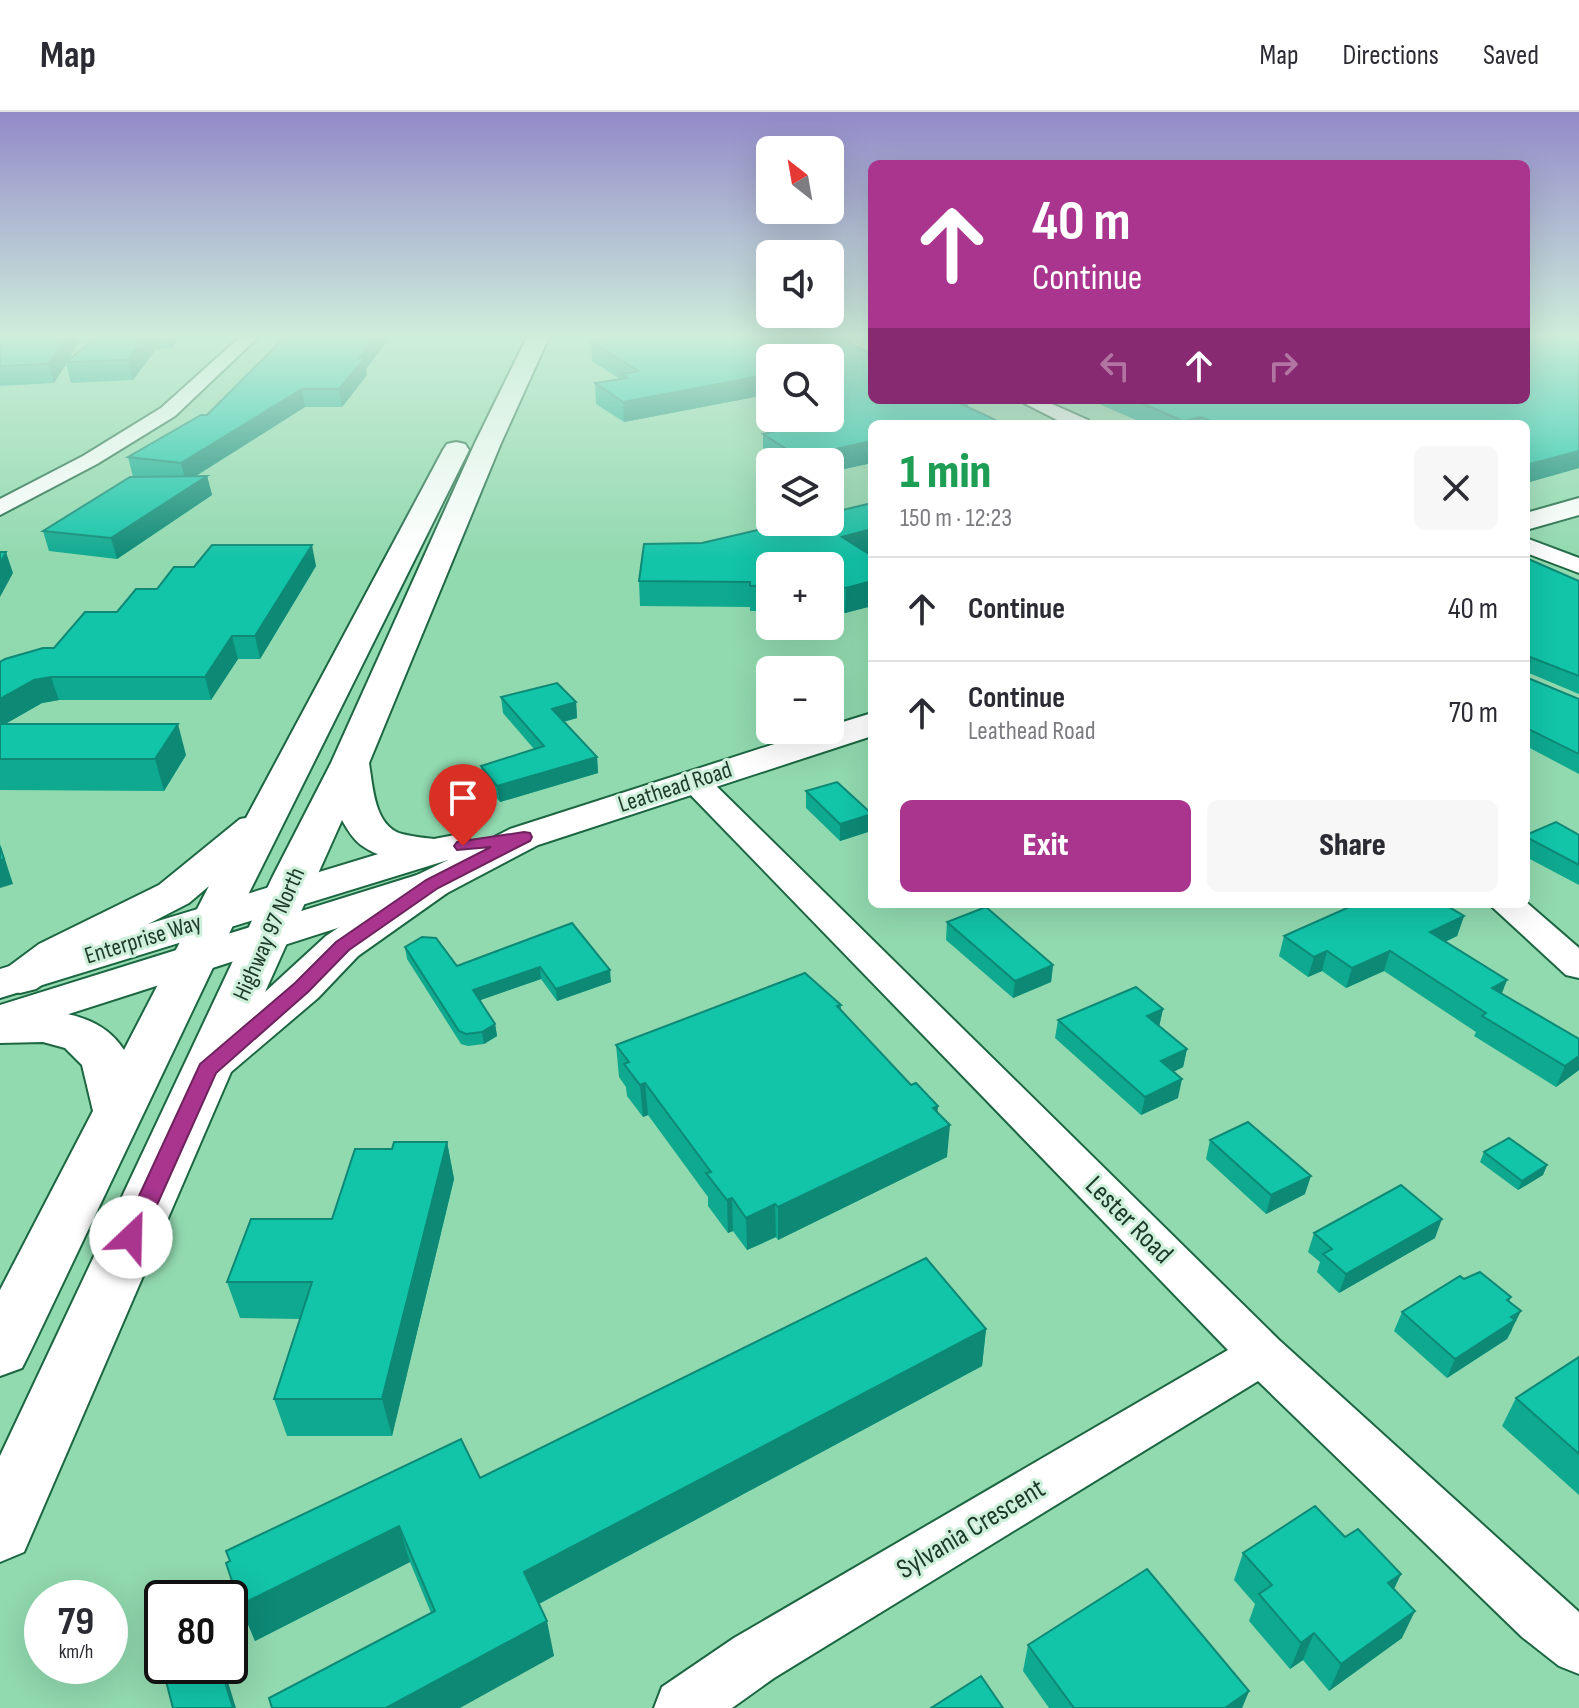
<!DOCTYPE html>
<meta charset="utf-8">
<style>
body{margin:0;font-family:"Sofia Sans Condensed",sans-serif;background:#f7f7f7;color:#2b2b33;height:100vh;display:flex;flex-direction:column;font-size:30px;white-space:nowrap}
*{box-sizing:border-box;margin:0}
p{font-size:26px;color:#7c7c81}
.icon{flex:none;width:44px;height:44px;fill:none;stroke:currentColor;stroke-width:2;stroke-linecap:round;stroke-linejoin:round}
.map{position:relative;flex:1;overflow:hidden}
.panel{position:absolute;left:868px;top:308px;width:662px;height:488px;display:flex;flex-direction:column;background:#fff;border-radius:12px;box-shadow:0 8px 32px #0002}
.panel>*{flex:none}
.top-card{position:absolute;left:868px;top:48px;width:662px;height:244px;border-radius:12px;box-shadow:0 8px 32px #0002;background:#a9358f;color:#fff;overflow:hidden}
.needle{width:52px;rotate:329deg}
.tools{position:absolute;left:756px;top:24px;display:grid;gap:16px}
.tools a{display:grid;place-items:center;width:88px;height:88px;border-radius:12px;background:#fff;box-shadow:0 8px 32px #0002;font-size:40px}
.speed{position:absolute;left:24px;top:1468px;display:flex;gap:16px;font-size:40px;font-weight:700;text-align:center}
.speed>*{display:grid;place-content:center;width:104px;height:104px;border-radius:50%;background:#fff;box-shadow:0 8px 32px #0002;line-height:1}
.speed small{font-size:20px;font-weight:400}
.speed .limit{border:4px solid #111;border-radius:12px;background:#fff;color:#111}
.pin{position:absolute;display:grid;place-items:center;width:68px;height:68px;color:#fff;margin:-82px -34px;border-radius:50% 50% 50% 0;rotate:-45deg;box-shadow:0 0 8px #0007}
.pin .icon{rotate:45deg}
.me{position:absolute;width:88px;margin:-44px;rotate:24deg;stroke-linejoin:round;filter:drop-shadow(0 0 6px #0008)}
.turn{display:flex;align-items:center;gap:28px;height:168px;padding:0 32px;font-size:36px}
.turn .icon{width:104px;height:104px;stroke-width:2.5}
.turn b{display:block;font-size:56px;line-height:68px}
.lanes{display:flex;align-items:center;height:76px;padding:0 32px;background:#0003;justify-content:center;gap:40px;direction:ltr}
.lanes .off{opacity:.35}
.round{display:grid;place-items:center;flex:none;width:84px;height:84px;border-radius:12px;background:#f7f7f7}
.summary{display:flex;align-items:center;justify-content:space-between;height:136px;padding:0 32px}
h1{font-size:48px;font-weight:800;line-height:60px;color:#1e9e55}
.button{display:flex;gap:16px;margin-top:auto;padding:16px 32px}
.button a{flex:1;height:92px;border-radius:12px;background:#a9358f;color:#fff;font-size:32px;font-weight:800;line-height:92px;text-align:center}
.button a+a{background:#f7f7f7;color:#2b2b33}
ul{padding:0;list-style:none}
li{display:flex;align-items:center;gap:24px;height:104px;padding:0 32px;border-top:2px solid #e1e1e2}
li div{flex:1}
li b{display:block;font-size:30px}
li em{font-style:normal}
header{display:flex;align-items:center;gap:48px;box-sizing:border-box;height:112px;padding:0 40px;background:#fff;border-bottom:2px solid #e1e1e2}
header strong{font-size:38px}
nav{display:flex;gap:44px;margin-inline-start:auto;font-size:28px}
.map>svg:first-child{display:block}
</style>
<header>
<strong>Map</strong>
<nav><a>Map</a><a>Directions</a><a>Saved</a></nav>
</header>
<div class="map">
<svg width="1579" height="1596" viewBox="0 0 1579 1596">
<rect width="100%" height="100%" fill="#91d9af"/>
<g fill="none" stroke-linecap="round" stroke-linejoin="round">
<defs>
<g id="minor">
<polygon points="240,225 258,225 175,304 97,352 0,403 0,387 83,344 161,296"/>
<polygon points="1018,288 1043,288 1088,308 1091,312 1065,312"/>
<polygon points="1526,426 1579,446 1579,461 1526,441"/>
<polygon points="693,659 704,662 1279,1228 1579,1500 1579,1562 1559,1554 1522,1525 1258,1269 774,1566 732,1596 654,1596 662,1575 734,1526 1228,1238 682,674 678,668 682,662"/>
<polygon points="1526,790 1579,836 1579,866 1566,863 1489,792"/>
</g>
<g id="tertiary">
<polygon points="1579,386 1579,403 1526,418 1526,401"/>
<polygon points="872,601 872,624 538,733 447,781 0,924 0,893 417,763 448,748 0,886 0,857 418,730 455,723 469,727 475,735 510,717 818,618 830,618 830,614"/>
</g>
<g id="trunk">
<path d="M527,225H549L501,331L369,651C373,675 374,714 402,722C417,726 432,726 447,729L453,738L447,747C422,753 382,749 361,733C353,727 347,717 342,708L265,880L326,824L417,763L432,759L447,763L453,772L447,781L358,844L318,886L231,960L24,1440L0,1450V1344L272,766L331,651L475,331Z"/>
<path d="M456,330L465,332L469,338L237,805L31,1238L22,1256L0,1264V1178L93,999L82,953L65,936L43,930L0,931V899C44,897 98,897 124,938L209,774L189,791L71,852L36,877L20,881L4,877L0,861L39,832L159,773L240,707L246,706L443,338L447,332Z"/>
</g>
</defs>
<!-- minor casing -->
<use href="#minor" stroke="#1c6642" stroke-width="4"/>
<!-- tertiary casing -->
<use href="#tertiary" stroke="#1c6642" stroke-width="4"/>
<!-- trunk casing -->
<use href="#trunk" stroke="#1c6642" stroke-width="4"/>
<!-- minor -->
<use href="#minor" fill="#fff" fill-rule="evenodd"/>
<!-- tertiary -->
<use href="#tertiary" fill="#fff" fill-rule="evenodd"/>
<!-- trunk -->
<use href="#trunk" fill="#fff" fill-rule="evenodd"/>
</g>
<!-- wall -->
<g fill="#0fa990">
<polygon points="0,225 82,225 69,247 96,225 179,225 171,236 156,237 133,268 71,271 66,252 54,271 0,274"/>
<polygon points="285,225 390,225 366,257 367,263 342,295 305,295 196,364 207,364 212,383 117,447 49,439 43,419 139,365 133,365 128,345 207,303"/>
<polygon points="612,225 852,225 852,232 969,289 968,295 872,312 872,351 830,360 830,350 772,350 763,344 763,322 809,312 799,306 830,306 830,246 770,246 770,290 760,284 624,310 596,292 595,271 620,267 592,249 591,230 612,226"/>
<polygon points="1090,288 1526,288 1579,356 1526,371 1526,312 1145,312"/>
<polygon points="872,391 872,441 869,442 872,444 872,494 845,501 830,498 830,454 770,454 770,499 750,499 750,495 640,494 639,469 702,431"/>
<polygon points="1526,446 1579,469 1579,582 1529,561 1528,566 1579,587 1579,662 1526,634"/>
<polygon points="316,454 260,547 238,547 211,588 59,588 42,591 5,612 186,643 164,679 0,678 0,550 54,536 157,477"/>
<polygon points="501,585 576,590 577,606 564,610 597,645 598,661 500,690 483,670 481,654 534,637 503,601"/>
<polygon points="806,679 872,702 871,719 840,729 806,696"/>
<polygon points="1526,723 1579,723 1579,773 1526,745"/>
<polygon points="1348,792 1444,792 1464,804 1457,824 1445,830 1502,882 1579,927 1579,958 1556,975 1474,924 1476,920 1384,859 1346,876 1322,859 1308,865 1279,844 1284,824 1351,794"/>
<polygon points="947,810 1053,853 1051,870 1013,886 946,828"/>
<polygon points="572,811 611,870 557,889 541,867 480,888 495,912 497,924 484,932 468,934 461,932 407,847 405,835 457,854"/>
<polygon points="841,893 841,899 937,1000 947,1045 778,1128 776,1125 747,1138 733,1119 728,1121 708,1094 708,1085 648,1003 643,1005 627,984 626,975 619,965 616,933"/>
<polygon points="1163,897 1159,914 1187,937 1183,955 1173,960 1178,986 1141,1003 1055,926 1058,908"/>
<polygon points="1210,1028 1305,1082 1266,1102 1206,1047"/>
<polygon points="447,1030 454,1067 392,1324 287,1324 274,1287 300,1207 240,1206 227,1170 332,1107 392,1037"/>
<polygon points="1484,1040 1547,1053 1543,1063 1518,1078 1480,1050"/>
<polygon points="1314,1121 1435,1126 1339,1181 1317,1160 1320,1150 1308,1140"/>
<polygon points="1464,1167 1511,1185 1509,1190 1512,1218 1507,1227 1447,1266 1394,1219 1402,1200"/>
<polygon points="986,1217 982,1254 539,1492 554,1544 431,1501 410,1450 255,1529 240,1493 480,1366"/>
<polygon points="1579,1245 1579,1383 1502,1314 1516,1286"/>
<polygon points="1345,1425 1401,1462 1394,1477 1402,1526 1329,1579 1303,1548 1290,1557 1249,1509 1255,1492 1234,1468 1243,1441"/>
<polygon points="1028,1533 1249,1579 1242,1596 1049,1596 1023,1559"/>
</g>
<!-- shaded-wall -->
<g fill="#0d8976">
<polygon points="66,225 82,225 67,250 66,250 66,252 54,271 49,252"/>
<polygon points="145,225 153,225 156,237 133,268 128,248"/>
<polygon points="168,225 179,225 171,236"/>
<polygon points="375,225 390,225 366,257 367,263 342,295 339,277 359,246"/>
<polygon points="829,225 852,225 852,236"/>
<polygon points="760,264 760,284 624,310 623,290"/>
<polygon points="302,277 305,295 186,370 181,351"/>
<polygon points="1201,305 1200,312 1183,312 1183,309"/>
<polygon points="872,329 872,351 830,360 830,350 799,350 799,345"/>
<polygon points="1579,339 1579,356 1526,371 1526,353"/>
<polygon points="207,364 212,383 117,447 111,426"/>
<polygon points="872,417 872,441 842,449 842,425"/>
<polygon points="312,433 316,454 260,547 255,524"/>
<polygon points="6,440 13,461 0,485 0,451"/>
<polygon points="872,469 872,494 845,501 846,476"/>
<polygon points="232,524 238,547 211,588 205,565"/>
<polygon points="51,565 59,588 42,591 0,615 0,587 34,568"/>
<polygon points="576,590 577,606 553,612 552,597"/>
<polygon points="178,612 186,643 164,679 155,647"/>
<polygon points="597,645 598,661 500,690 497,674"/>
<polygon points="872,702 871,719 840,729 840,712"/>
<polygon points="0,732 13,772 0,776"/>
<polygon points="1464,804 1457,824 1423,840 1430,820"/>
<polygon points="1327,839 1322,859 1308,865 1314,845"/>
<polygon points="1390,839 1384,859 1346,876 1352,856"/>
<polygon points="1053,853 1051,870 1013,886 1015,869"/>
<polygon points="540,855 541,867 475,890 473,878"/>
<polygon points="610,858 611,870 557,889 556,877"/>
<polygon points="1507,868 1499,889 1492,876"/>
<polygon points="1163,897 1159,915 1147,904"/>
<polygon points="495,912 497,924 484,932 482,920"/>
<polygon points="1187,937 1183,955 1157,968 1161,949"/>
<polygon points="1579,944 1579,958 1556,975 1565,954"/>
<polygon points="1182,967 1178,986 1141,1003 1145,985"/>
<polygon points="645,971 648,1003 643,1005 640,973"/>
<polygon points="938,994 936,1020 950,1013 947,1045 778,1128 778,1095"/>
<polygon points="447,1030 454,1067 392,1324 382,1287"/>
<polygon points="1547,1053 1543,1063 1518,1078 1522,1069"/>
<polygon points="1311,1064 1305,1082 1266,1102 1271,1083"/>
<polygon points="732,1086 733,1119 728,1121 727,1088"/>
<polygon points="775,1092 776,1125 747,1138 746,1106"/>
<polygon points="1442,1107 1435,1126 1339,1181 1346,1162"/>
<polygon points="1521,1199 1507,1227 1447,1266 1455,1247"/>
<polygon points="986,1217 982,1254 531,1496 524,1460"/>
<polygon points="399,1414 410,1450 255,1529 240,1493"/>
<polygon points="1401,1462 1388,1489 1388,1471"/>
<polygon points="1415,1499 1402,1526 1329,1579 1341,1552"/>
<polygon points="547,1509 554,1544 460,1596 386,1596"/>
<polygon points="1314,1521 1303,1548 1290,1557 1301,1531"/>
<polygon points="220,1554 223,1554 236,1596 233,1596"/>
<polygon points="1249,1579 1242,1596 1225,1596"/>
</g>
<!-- building -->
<g fill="#12c4a8" stroke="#0d8976" stroke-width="2">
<polygon points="0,225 66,225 49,252 0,254"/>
<polygon points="96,225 145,225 128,248 66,250"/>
<polygon points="285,225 375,225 359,246 365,246 339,277 302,277 181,351 128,345 201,303 207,303"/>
<polygon points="618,225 836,225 872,242 872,288 968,288 969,289 959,291 1004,312 872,312 872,329 799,345 763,322 836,305 830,302 830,246 770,246 770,269 760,264 623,290 595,271 627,266 621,262 638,259 591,230"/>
<polygon points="1526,225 1579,225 1579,339 1526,353 1526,312 1218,312 1201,305 1183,309 1134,288 1526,288"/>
<polygon points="207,364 111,426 43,419 130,365"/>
<polygon points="872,391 872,417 842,425 872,444 872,469 846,476 830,473 830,454 770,454 770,474 750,474 750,470 639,469 644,432 702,431 792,410 830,410 830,401"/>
<polygon points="212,433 312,433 255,524 232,524 205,565 51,565 34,568 0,587 0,550 5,547 43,536 54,536 85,500 117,500 136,477 157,477 174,455 194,455"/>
<polygon points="0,440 6,440 0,451"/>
<polygon points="1526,446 1579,469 1579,564 1530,545 1528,566 1579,587 1579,642 1526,616"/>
<polygon points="557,571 576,590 552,597 597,645 497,674 481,654 544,634 501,585"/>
<polygon points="0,612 178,612 155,647 0,647"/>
<polygon points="837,670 872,702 840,712 806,679"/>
<polygon points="1556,710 1579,723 1579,753 1526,725 1526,723"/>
<polygon points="0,735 4,747 0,748"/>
<polygon points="1356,792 1444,792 1464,804 1430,820 1507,868 1492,876 1579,927 1579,944 1565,954 1482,904 1486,901 1390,839 1352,856 1327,839 1314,845 1284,824"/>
<polygon points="986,795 1053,853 1015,869 947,810"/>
<polygon points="572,811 610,858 556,877 540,855 473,878 495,912 482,920 466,922 459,919 405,835 422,825 436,826 457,854"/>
<polygon points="805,861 841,893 837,894 911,973 916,971 938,994 933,996 950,1013 778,1095 775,1092 746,1106 732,1086 727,1088 706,1061 711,1060 645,971 640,973 624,952 629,950 616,933"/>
<polygon points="1136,875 1163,897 1147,904 1187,937 1161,949 1182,967 1145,985 1058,908"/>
<polygon points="1248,1010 1311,1064 1271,1083 1210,1028"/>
<polygon points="1509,1026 1547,1053 1522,1069 1484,1040"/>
<polygon points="394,1030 447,1030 382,1287 274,1287 312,1170 227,1170 251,1107 332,1107 355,1037 392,1037"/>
<polygon points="1401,1073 1442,1107 1346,1162 1323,1142 1332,1137 1314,1121"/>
<polygon points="926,1146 986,1217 524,1460 547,1509 386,1596 272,1596 269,1586 435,1499 399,1414 240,1493 226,1451 230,1449 226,1439 461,1327 480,1366"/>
<polygon points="1480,1160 1511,1185 1507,1188 1521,1199 1511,1205 1515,1208 1455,1247 1402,1200 1460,1164 1464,1167"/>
<polygon points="1579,1245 1579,1342 1516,1286"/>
<polygon points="1315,1394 1345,1425 1358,1417 1401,1462 1388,1471 1415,1499 1341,1552 1314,1521 1301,1531 1259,1482 1272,1473 1243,1441"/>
<polygon points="1147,1457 1249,1579 1225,1596 1074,1596 1028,1533"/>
<polygon points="162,1498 162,1544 151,1503"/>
<polygon points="162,1545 162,1554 220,1554 233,1596 173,1596 160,1546"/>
<polygon points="981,1564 1003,1596 931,1596"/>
</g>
<!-- sky -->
<linearGradient id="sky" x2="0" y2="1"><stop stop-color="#938ac9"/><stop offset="0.5" stop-color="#ceeedb"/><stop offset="1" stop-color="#ceeedb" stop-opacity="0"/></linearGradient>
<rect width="1579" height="448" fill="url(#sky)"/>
<!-- route -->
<polygon fill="#a9358f" stroke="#6e225d" stroke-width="2" points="524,720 530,721 532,725 530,729 438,776 349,838 308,880 216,961 140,1131 131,1134 123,1131 120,1125 200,952 295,871 336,830 426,768 491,735 457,738 454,734 457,730"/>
<g text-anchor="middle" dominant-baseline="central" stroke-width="6" stroke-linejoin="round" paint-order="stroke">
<!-- street labels -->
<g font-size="24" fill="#1c3a29" stroke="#cef0db">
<text transform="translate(675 675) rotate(-18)">Leathead Road</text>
<text transform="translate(269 822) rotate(-66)">Highway 97 North</text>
<text transform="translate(143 827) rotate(-17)">Enterprise Way</text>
</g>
<!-- near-street labels -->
<g font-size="28" fill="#1c3a29" stroke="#cef0db">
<text transform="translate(1129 1108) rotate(45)">Lester Road</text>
<text transform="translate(971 1417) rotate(-31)">Sylvania Crescent</text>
</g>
</g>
</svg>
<div class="tools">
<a><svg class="needle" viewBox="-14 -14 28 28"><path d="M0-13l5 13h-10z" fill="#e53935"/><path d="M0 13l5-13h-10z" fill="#7c7c81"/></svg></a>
<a><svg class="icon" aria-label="sound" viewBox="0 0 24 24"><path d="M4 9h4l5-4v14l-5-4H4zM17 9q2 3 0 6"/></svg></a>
<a><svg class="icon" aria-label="search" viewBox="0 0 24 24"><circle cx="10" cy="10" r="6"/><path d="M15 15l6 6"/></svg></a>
<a><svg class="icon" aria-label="layers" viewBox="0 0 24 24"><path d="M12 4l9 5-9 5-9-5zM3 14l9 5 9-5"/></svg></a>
<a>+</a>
<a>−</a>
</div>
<div class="speed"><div>79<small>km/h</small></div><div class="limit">80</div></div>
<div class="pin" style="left:463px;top:734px;background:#d93025"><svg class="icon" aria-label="arrive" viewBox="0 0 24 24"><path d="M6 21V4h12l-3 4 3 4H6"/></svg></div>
<svg class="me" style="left:131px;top:1125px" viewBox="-20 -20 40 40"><circle r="19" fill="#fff"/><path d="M0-13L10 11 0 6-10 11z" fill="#a9358f"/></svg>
<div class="top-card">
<div class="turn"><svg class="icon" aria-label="ahead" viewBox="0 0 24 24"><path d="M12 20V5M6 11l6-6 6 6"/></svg><div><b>40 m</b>Continue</div></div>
<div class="lanes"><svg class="icon off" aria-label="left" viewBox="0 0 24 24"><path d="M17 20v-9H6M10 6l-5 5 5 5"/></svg><svg class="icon" aria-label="ahead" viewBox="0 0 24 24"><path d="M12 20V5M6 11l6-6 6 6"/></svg><svg class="icon off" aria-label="right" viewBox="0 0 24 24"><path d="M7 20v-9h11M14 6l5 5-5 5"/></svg></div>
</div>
<section class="panel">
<div class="summary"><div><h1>1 min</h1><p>150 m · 12:23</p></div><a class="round"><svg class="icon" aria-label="close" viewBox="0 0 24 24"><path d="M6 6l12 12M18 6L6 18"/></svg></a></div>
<ul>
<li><svg class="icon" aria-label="ahead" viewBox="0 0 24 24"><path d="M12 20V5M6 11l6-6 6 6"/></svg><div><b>Continue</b></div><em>40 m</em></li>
<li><svg class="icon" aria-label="ahead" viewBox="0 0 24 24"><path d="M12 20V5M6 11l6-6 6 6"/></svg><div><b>Continue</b><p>Leathead Road</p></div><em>70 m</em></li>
</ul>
<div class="button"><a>Exit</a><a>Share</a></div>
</section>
</div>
